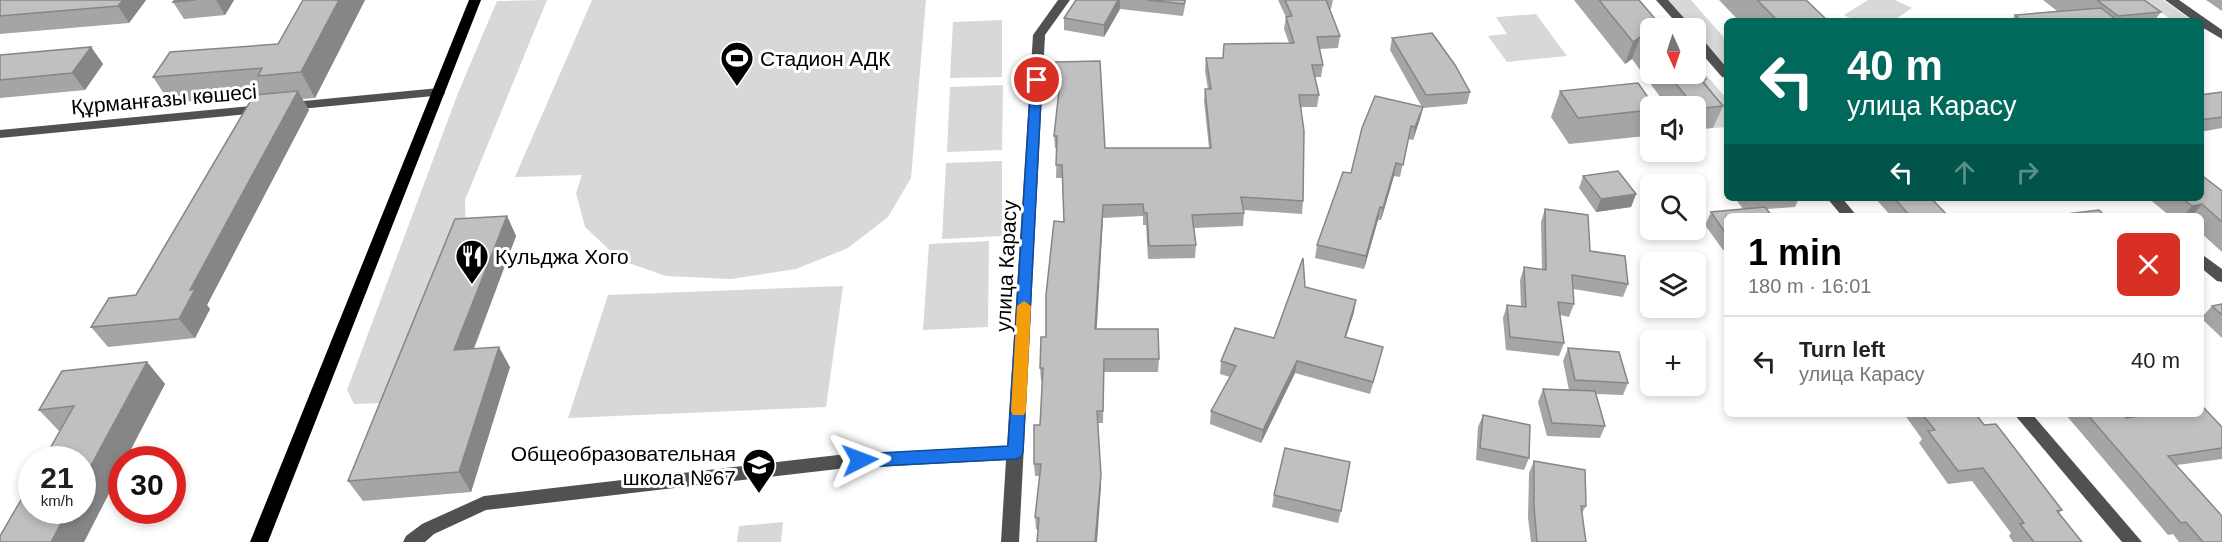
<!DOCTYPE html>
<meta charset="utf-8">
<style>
body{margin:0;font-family:Arial,sans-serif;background:#f6f6f6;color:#222;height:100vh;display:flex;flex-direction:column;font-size:22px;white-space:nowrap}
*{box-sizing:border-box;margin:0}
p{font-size:20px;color:#767676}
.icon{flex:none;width:33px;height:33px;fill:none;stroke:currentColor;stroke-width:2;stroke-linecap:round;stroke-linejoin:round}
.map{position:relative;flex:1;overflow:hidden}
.sheet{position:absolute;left:1724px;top:213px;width:480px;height:204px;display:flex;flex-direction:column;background:#fff;border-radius:9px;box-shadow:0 3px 9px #0003}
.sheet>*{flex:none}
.banner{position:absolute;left:1724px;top:18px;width:480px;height:183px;border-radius:9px;box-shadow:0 3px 9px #0003;background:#00695c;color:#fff;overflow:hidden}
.needle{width:39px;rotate:177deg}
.tools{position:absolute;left:1640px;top:18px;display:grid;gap:12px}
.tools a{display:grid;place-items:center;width:66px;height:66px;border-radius:9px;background:#fff;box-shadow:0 3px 9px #0003;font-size:30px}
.speed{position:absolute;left:18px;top:446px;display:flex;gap:12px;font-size:30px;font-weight:700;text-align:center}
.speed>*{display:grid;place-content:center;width:78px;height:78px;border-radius:50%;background:#fff;box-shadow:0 3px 9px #0003;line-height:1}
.speed small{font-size:15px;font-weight:400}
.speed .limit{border:9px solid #d22;background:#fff;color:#111}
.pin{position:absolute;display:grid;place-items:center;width:51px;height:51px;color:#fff;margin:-26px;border:3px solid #fff;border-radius:50%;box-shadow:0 2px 6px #0007}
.me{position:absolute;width:66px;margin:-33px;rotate:87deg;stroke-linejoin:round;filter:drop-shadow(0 0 4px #0008)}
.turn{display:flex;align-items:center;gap:21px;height:126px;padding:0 24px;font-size:27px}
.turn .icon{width:78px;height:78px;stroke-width:2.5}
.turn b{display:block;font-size:42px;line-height:51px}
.lanes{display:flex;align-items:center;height:57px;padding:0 24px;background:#0003;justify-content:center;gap:30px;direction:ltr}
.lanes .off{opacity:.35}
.round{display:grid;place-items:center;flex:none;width:63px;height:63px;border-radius:9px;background:#f6f6f6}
.headline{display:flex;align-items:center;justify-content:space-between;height:102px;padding:0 24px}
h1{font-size:36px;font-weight:700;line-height:45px;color:#000}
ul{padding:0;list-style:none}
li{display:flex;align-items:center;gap:18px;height:90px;padding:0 24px;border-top:2px solid #e0e0e0}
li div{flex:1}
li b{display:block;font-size:22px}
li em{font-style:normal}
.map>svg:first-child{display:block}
</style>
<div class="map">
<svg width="2222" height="542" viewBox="0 0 2222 542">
<rect width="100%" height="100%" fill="#fff"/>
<!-- green -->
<g fill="#d8d8d8">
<polygon points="547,0 465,200 466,239 411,375 379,403 354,404 347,390 458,93 497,1"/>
<polygon points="592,0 926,0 911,178 888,217 848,248 796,269 731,279 666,276 620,260 585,227 576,193 582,175 515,177"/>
<polygon points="1662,0 1691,0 1726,40 1726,74 1695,38 1695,28 1687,28"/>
<polygon points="1868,0 1895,0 1912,8 1893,21 1856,21 1844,15"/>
<polygon points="2144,0 2163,0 2193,21 2173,21"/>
<polygon points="1536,14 1567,56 1507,62 1488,36 1507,34 1496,17"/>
<polygon points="1002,20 1002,77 950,78 953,22"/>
<polygon points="1695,62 1726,98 1726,127 1713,128 1692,102"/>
<polygon points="1003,85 1002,150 947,152 950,87"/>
<polygon points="1002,161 1002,236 942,239 946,163"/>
<polygon points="989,241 988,327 923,330 929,244"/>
<polygon points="843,286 826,407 568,418 608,295"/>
<polygon points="783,522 781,542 737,542 739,526"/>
</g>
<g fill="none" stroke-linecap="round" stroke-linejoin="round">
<!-- minor -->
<g fill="#515151" fill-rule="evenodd">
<polygon points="1058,0 1070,0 1045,35 1019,542 1001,542 1006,460 838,469 486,510 434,534 425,542 403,542 406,536 422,524 484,496 838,455 1007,446 1033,35"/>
<polygon points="1656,0 1668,0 1693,28 1681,28"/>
<polygon points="2165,0 2179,0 2222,30 2222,39 2200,26 2200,21 2194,21"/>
<polygon points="1695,34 1699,35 1726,67 1726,78 1722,77 1695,46"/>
<polygon points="439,88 444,89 445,92 444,95 0,138 0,130"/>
<polygon points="1827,198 1842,198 1857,216 1842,216"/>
<polygon points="2200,253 2222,269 2222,282 2217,281 2200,267"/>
<polygon points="2014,414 2032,414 2142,542 2122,542"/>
</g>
<!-- major -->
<polygon fill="#000" fill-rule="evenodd" points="469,0 481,0 268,542 250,542"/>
</g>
<!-- wall -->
<g fill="#a5a5a5">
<polygon points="0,0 146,0 129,23 0,34"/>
<polygon points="175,0 234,0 225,15 184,19 173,2"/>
<polygon points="303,0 365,0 315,98 302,99 309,110 207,305 210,309 195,338 108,347 91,327 136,295 254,96 170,103 153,77 278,44"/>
<polygon points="1076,0 1186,0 1183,16 1120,9 1104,37 1064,30 1064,18"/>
<polygon points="1278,0 1333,0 1331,9 1330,9 1340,36 1338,48 1319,49 1323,65 1321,77 1315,77 1319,95 1317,107 1301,107 1303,201 1302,214 1243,210 1244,213 1243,226 1194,228 1196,245 1195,258 1148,259 1146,225 1143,225 1143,216 1103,218 1096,329 1159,359 1158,372 1104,372 1103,423 1098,423 1101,487 1038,530 1036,529 1035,517 1040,476 1035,476 1034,464 1040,425 1042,381 1041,381 1040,368 1046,337 1064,222 1062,178 1056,178 1057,148 1055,148 1054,136 1059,93 1056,93 1055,62 1105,148 1209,148 1204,101 1205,89 1208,89 1205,71 1206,58 1223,58 1289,43 1284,29 1286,17"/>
<polygon points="1574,0 1639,0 1650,28 1650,74 1695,74 1706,79 1705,83 1723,106 1713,128 1695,130 1695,106 1667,106 1632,59 1625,64"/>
<polygon points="1719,0 1806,0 1828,21 1739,21"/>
<polygon points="2043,0 2144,0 2161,12 2154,21 2011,21 2015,15 2057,11"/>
<polygon points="2206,0 2222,0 2222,11"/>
<polygon points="1392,38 1470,92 1467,104 1423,108 1420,119 1413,140 1408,139 1400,177 1394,176 1381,220 1378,220 1364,269 1315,258 1317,245 1351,173 1422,107 1390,50"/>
<polygon points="91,47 103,64 85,90 0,98 0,55"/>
<polygon points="1560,91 1650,106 1650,126 1646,136 1569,144 1551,117"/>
<polygon points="2222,92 2222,128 2200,132 2200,95"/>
<polygon points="1583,176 1636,194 1631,207 1596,212 1579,188"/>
<polygon points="1650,180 1691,184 1650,184 1650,201 1645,192"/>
<polygon points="1695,190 1705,205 1699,218 1695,218"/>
<polygon points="2222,191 2222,252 2200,232 2200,216 2170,216 2148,198 2200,198"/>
<polygon points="1735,198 1799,198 1795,207 1767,209 1726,216 1726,250 1723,250 1705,225 1711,212 1743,209"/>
<polygon points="1875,198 1931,198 1948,216 1891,216"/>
<polygon points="1545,209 1590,251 1628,284 1623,297 1573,289 1574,304 1569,317 1560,315 1564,343 1559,356 1506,350 1503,318 1507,305 1521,307 1520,280 1524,267 1542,270 1541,222"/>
<polygon points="507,216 516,236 474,349 510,367 471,492 363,501 348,481"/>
<polygon points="1305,287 1354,312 1346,337 1380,360 1370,394 1295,373 1261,443 1210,424 1211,411 1230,377 1220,374 1221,361 1274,338"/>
<polygon points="2222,304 2222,338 2201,318 2212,306"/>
<polygon points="1568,348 1628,383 1623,395 1596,394 1605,426 1600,438 1547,436 1538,402 1543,389 1569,390 1563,361"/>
<polygon points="147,362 165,384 122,459 122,468 84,542 59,431 39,410"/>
<polygon points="1904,414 1976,414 1984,425 2062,510 2059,513 2082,542 2013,542 2009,536 2011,533 1972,481 1948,484 1919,443 1922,439"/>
<polygon points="2057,414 2123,414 2126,418 2222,427 2222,459 2177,465 2222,542 2179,542 2173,534 2168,535 2066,415 2059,416"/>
<polygon points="1483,415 1529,458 1524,470 1476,460 1478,427"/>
<polygon points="1534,461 1586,506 1582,513 1586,542 1531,542 1528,518 1529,473"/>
<polygon points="1274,495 1341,511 1338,523 1272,507"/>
</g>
<!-- shaded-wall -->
<g fill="#868686">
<polygon points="123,0 146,0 129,23 118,6"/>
<polygon points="216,0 234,0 225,15"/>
<polygon points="339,0 365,0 315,98 301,72"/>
<polygon points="1118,0 1120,0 1120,9 1104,37 1104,25"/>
<polygon points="1640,37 1632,59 1625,64 1633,42"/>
<polygon points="91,47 103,64 85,90 72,73"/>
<polygon points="298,91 309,110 207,305 210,309 195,338 179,319 190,290"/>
<polygon points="1423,107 1420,119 1413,140 1415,127"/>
<polygon points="1396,163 1394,176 1381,220 1383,208"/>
<polygon points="1636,194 1631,207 1596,212 1601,199"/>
<polygon points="2202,204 2192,216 2183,216 2192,206"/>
<polygon points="1103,205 1103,218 1096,342 1095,329"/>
<polygon points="1380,207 1378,220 1364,269 1366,256"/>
<polygon points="507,216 516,236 465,371 454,350"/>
<polygon points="1356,300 1354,312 1342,349 1345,337"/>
<polygon points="499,347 510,367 471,492 459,472"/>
<polygon points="1297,361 1295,373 1261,443 1263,430"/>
<polygon points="147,362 165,384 126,459 122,459 122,468 84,542 51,542 68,510 82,510 82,482"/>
<polygon points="1101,475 1101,487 1097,542 1095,542"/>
</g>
<!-- building -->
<g fill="#c0c0c0" stroke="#868686" stroke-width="1.5">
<polygon points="0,0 123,0 118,6 0,16"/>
<polygon points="175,0 195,0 173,2"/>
<polygon points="303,0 339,0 301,72 258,76 262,68 153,77 170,52 278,44"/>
<polygon points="1076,0 1118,0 1104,25 1064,18"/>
<polygon points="1147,0 1185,0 1184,4"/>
<polygon points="1285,0 1326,0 1340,36 1317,37 1323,65 1312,65 1319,95 1299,95 1304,131 1303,201 1241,197 1244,213 1192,215 1196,245 1149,246 1147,213 1144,213 1143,204 1103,205 1095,329 1158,329 1159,359 1104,359 1103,411 1097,411 1101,475 1095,542 1037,542 1039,518 1035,517 1041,464 1034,464 1034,425 1040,425 1043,368 1040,368 1041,337 1046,337 1046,295 1054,221 1064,222 1062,165 1056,165 1057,136 1054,136 1060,81 1055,81 1055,62 1100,61 1105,148 1211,148 1205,89 1211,89 1206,58 1223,58 1224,44 1294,43 1286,17 1292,16"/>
<polygon points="1599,0 1639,0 1663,28 1650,28 1650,49 1640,37 1633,42"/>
<polygon points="1757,0 1806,0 1828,21 1778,21"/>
<polygon points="2097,0 2144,0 2161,12 2118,16"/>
<polygon points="2101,8 2118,21 2022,21 2015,15"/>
<polygon points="1432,33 1455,65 1470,92 1426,95 1392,38"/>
<polygon points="91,47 72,73 0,80 0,55"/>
<polygon points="1695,66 1706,79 1701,80 1723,106 1695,109 1695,106 1694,106 1668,74 1695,74"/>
<polygon points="1638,83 1654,106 1650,106 1650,110 1578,118 1560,91"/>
<polygon points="298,91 190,290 195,289 179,319 91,327 109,298 136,295 254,95"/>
<polygon points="2222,92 2222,117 2200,120 2200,95"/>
<polygon points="1375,96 1423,107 1415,127 1411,126 1403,165 1396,163 1383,208 1380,207 1366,256 1317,245 1343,172 1351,173 1362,128"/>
<polygon points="1618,171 1636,194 1601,199 1583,176"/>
<polygon points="2200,174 2222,191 2222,222 2202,204 2192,206 2182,198 2200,198"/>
<polygon points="1687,178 1691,184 1653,184 1650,180"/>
<polygon points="1695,190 1705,205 1695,206"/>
<polygon points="1894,198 1931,198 1948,216 1910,216"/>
<polygon points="1765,207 1772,216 1726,216 1726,234 1711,212"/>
<polygon points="1545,209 1588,215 1590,251 1625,256 1628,284 1572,275 1574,304 1558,302 1564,343 1510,337 1507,305 1526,307 1524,267 1546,270"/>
<polygon points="2099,210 2105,216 2068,216 2066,214"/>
<polygon points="507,216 454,350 499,347 459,472 348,481 455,219"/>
<polygon points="1303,258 1305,287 1356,300 1345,337 1383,347 1373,382 1297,361 1263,430 1211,411 1236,366 1221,361 1235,328 1274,338"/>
<polygon points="2222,304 2222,315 2212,306"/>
<polygon points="1568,348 1619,352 1628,383 1575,380"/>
<polygon points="147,362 82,482 82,459 44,459 74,406 39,410 62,371"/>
<polygon points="1543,389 1595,391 1605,426 1552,423"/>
<polygon points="2203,407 2222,427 2222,448 2168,456 2222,516 2222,542 2203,542 2186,522 2181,523 2087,414 2123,414 2126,418 2154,414 2200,414 2200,408"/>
<polygon points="1922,414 1976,414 1984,425 1996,424 2062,510 2057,511 2082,542 2034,542 2020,524 2024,523 1983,468 1958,471 1928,431 1935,430"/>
<polygon points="1483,415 1530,425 1529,458 1480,448"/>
<polygon points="1285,448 1350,462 1341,511 1274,495"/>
<polygon points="1534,461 1585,470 1586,506 1581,506 1586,542 1537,542 1534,506"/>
<polygon points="32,481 32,510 68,510 51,542 0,542 0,536"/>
</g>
<!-- route -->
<polygon fill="#1a73e8" stroke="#114b97" stroke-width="1.5" points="1037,77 1042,80 1023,452 1021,457 1016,459 860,467 855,465 852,460 855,456 860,454 1008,446 1031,80"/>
<!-- slow -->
<polygon fill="#f59e0b" points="1024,301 1031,306 1026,411 1024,415 1013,415 1011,411 1017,306"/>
<!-- icons -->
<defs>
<symbol id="stadium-pin" viewBox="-11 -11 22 30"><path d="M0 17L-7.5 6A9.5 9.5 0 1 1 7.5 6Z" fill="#000" stroke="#fff"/><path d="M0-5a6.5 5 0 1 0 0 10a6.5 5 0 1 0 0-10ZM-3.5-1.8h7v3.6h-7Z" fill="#fff"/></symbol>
<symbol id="restaurant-pin" viewBox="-11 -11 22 30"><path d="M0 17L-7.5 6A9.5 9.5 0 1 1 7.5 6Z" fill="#000" stroke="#fff"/><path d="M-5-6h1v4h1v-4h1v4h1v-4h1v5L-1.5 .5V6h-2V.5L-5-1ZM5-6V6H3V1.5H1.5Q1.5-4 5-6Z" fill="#fff"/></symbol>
<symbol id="school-pin" viewBox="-11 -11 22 30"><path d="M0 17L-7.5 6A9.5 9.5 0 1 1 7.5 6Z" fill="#000" stroke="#fff"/><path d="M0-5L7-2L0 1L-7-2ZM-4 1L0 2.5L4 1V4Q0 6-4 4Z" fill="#fff"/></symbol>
</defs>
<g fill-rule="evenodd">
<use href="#stadium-pin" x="718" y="39" width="38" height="52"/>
<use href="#restaurant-pin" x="453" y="237" width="38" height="52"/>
<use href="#school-pin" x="740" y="446" width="38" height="52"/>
</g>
<g text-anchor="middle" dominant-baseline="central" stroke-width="6" stroke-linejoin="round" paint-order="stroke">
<!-- poi labels -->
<g font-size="21" fill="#000" stroke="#fff" text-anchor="start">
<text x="760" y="58">Стадион АДК</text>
<text x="495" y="256">Кульджа Хого</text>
<text x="736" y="453" text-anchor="end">Общеобразовательная<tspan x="736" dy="24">школа №67</tspan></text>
</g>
<!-- street labels -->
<g font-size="21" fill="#000" stroke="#fff">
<text transform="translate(164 99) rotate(-5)">Құрманғазы көшесі</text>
<text transform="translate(1006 266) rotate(-87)">улица Карасу</text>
</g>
</g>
</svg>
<div class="tools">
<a><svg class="needle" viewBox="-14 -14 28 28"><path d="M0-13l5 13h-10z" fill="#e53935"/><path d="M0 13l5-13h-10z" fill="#767676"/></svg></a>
<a><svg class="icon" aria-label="sound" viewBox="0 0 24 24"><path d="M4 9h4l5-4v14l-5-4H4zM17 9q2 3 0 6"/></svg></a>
<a><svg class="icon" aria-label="search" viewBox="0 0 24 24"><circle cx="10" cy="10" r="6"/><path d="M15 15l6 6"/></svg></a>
<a><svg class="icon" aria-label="layers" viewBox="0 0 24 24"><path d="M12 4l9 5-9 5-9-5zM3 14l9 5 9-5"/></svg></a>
<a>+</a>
</div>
<div class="speed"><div>21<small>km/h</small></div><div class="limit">30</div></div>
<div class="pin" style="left:1037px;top:80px;background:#d93025"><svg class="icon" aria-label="arrive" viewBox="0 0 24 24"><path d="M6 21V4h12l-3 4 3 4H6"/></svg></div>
<svg class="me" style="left:860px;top:460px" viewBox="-20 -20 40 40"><path d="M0-17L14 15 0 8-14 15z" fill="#1a73e8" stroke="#fff" stroke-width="4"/></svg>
<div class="banner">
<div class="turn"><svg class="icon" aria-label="left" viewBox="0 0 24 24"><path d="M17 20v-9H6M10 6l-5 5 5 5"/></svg><div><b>40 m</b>улица Карасу</div></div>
<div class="lanes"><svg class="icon" aria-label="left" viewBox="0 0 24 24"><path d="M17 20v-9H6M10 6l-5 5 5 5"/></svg><svg class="icon off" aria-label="ahead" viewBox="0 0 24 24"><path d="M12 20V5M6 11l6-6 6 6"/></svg><svg class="icon off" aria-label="right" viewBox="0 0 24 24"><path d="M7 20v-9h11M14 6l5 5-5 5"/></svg></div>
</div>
<section class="sheet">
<div class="headline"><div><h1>1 min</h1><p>180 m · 16:01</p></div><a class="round" style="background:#d93025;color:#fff"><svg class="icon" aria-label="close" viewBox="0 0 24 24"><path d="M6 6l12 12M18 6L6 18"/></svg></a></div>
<ul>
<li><svg class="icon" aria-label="left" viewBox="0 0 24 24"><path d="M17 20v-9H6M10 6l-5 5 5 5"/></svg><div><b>Turn left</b><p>улица Карасу</p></div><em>40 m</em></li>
</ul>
</section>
</div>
